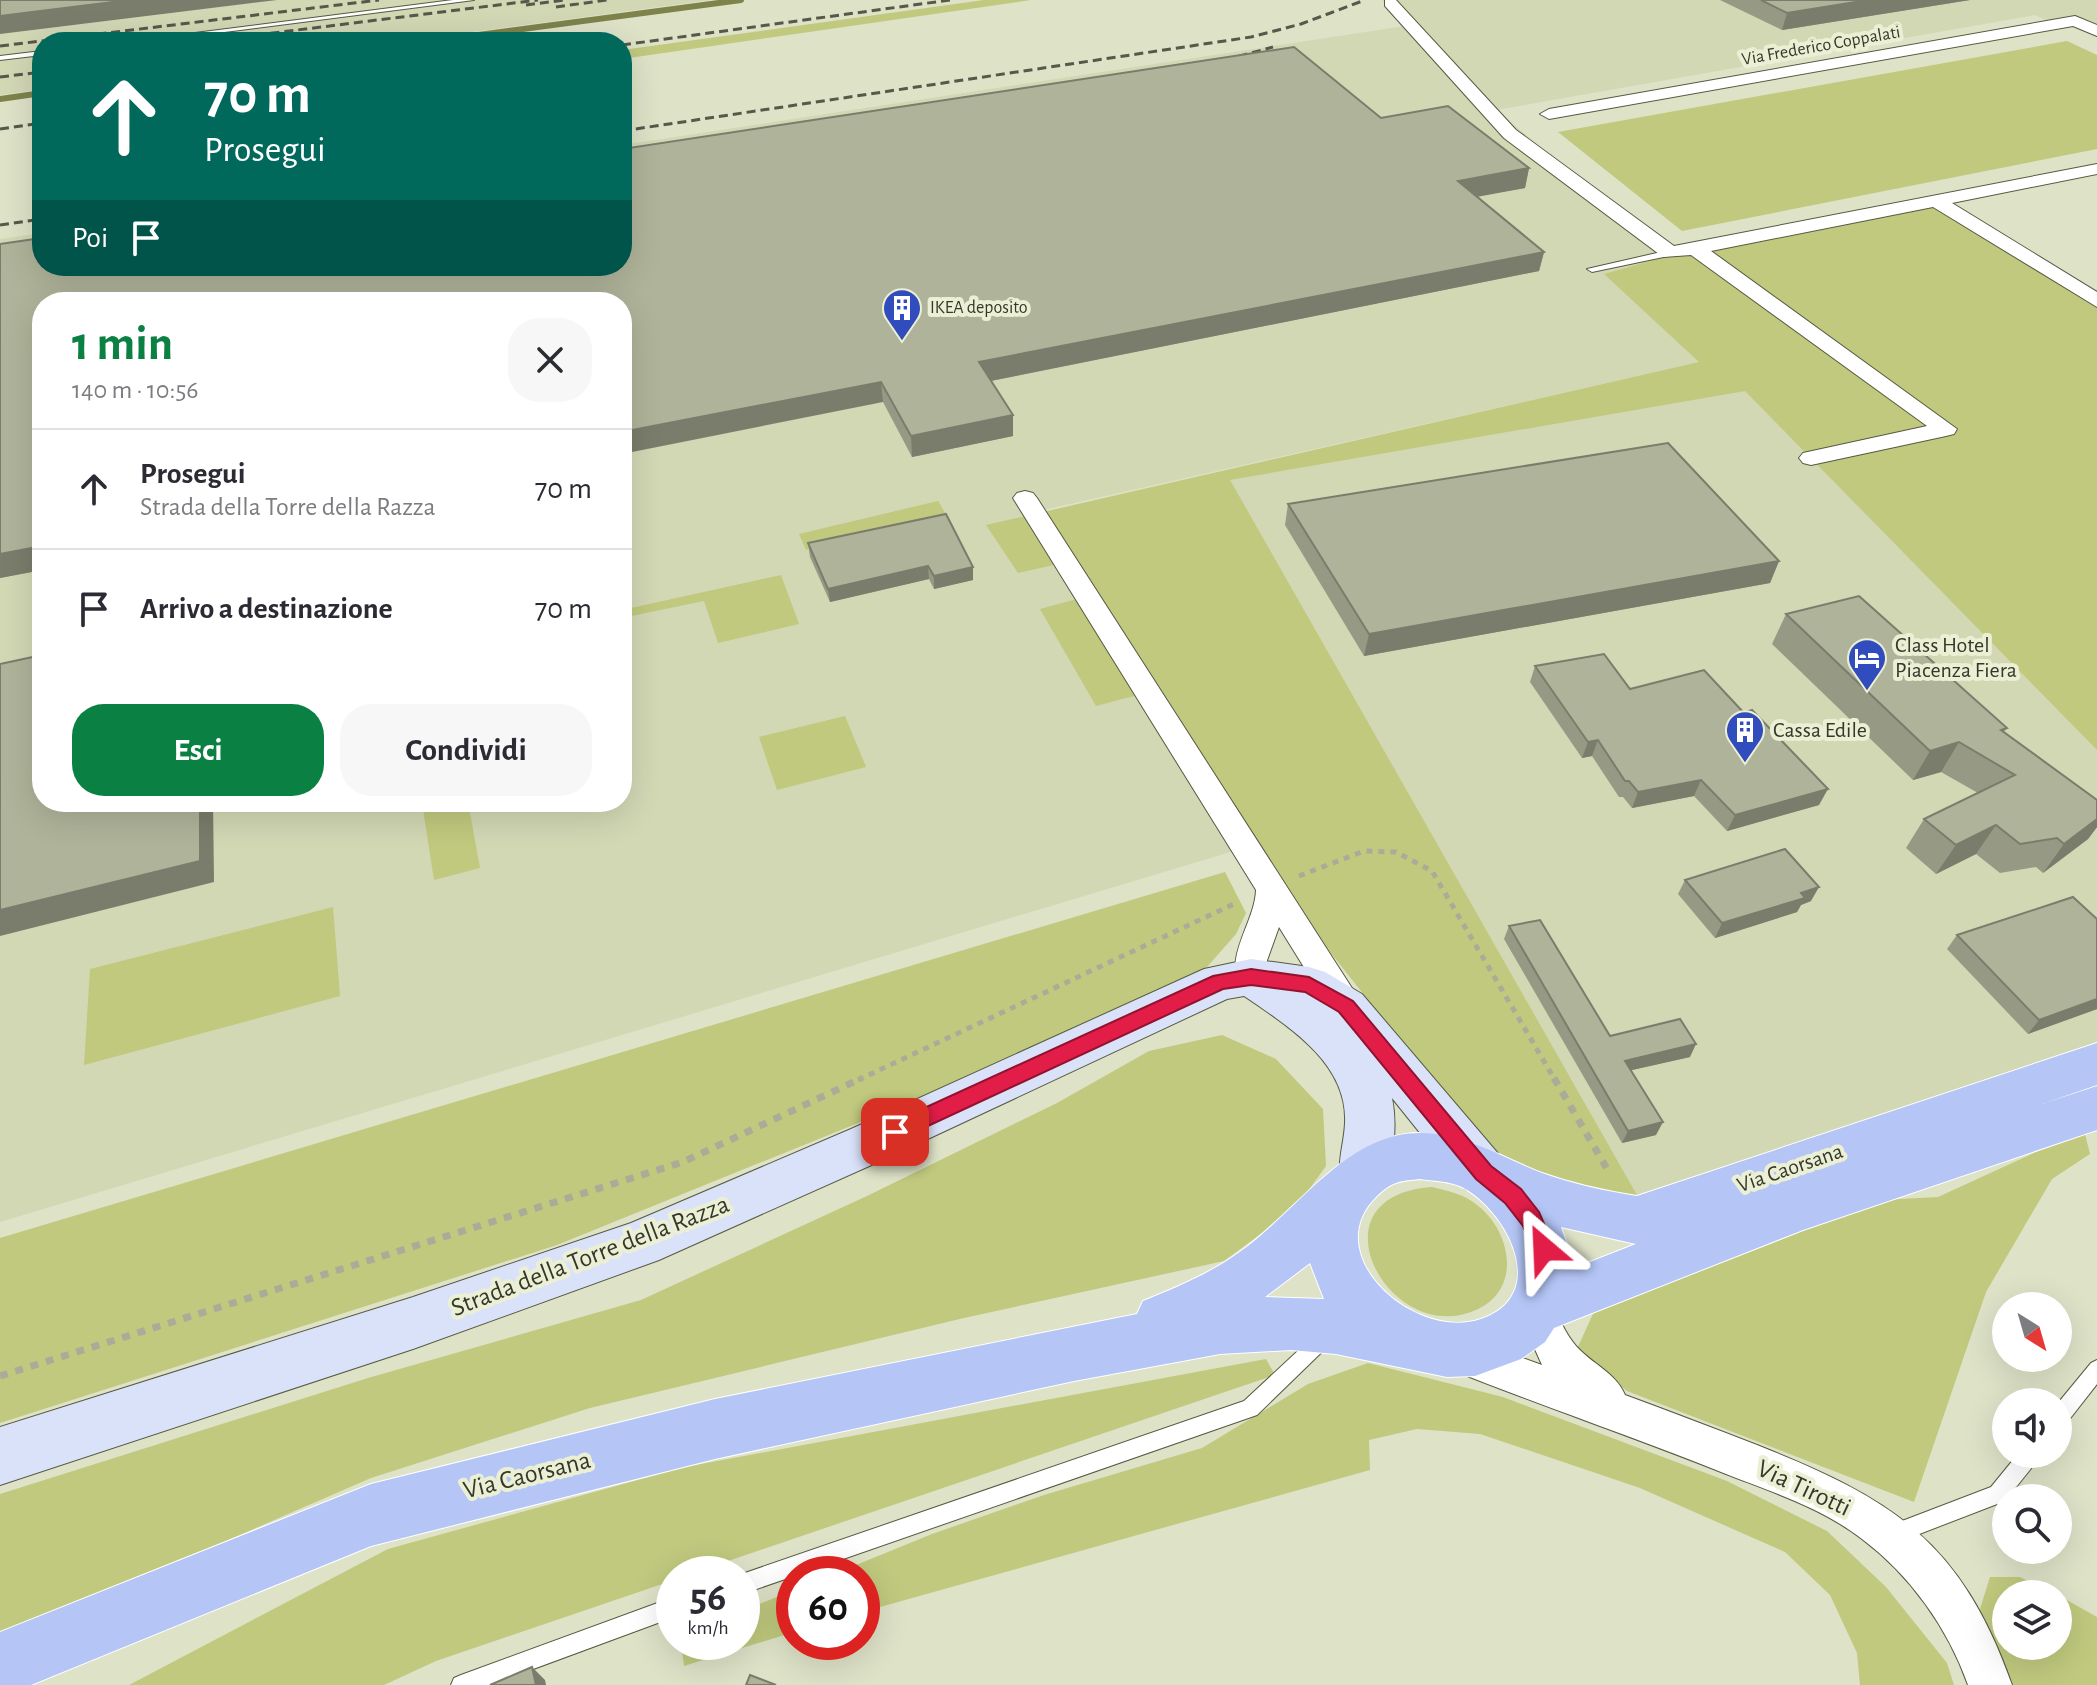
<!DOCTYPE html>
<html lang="it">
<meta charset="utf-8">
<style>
body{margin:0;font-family:"Alegreya Sans",sans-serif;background:#f7f7f7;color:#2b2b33;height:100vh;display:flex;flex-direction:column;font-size:30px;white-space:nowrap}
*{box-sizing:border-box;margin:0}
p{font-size:26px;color:#7c7c81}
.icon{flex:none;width:44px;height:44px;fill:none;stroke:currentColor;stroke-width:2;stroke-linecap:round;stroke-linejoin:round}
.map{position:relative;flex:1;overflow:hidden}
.details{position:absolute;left:32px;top:292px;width:600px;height:520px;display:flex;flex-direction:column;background:#fff;border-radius:32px;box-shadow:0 8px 32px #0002}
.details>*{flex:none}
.top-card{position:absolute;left:32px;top:32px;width:600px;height:244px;border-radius:32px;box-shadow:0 8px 32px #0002;background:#00695c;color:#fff;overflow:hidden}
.needle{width:52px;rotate:143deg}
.fabs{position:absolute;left:1992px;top:1292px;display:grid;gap:16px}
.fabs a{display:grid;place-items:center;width:80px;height:80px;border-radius:50%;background:#fff;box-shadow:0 8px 32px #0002;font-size:40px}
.speed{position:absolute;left:656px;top:1556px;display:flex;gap:16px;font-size:40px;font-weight:700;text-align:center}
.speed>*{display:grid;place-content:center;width:104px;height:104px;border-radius:50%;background:#fff;box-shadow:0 8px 32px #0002;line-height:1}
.speed small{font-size:20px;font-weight:400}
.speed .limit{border:12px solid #d22;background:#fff;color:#111}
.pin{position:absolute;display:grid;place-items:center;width:68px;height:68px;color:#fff;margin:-34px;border-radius:16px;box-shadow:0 4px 12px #0006}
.me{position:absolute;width:88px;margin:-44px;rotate:334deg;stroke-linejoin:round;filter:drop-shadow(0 0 6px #0008)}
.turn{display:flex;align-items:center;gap:28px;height:168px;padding:0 40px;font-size:36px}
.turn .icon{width:104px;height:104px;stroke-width:2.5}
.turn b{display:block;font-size:56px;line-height:68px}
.then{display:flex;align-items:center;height:76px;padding:0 40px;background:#0003;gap:16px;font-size:30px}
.round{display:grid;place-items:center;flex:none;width:84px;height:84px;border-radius:32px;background:#f7f7f7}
.head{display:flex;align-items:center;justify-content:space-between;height:136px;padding:0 40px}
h1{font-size:48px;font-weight:700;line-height:60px;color:#0b8043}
.cta{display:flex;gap:16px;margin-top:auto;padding:16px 40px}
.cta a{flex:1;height:92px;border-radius:32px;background:#0b8043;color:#fff;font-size:32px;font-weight:700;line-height:92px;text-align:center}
.cta a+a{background:#f7f7f7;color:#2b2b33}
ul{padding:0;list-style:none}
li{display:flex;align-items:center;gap:24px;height:120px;padding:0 40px;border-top:2px solid #e1e1e2}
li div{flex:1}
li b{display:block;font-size:30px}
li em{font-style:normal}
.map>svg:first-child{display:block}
</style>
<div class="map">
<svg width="2097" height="1685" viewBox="0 0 2097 1685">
<rect width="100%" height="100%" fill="#dee2c7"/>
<!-- built -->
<g fill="#d2d7b4" fill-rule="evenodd">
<polygon points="0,0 711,0 396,42 42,42 42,89 0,95"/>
<path d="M1382,0H2097V31L2089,33L2072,25L2061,27L2035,15L1496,110L1671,255L1605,274L1700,362L1039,511L1247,847L0,1222V239L42,233V266H622V145L1405,26ZM42,302H622V802H42Z"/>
<polygon points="1745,390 2097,750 2097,1048 1645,1209 1229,480"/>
</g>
<!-- green -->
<g fill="#c0c97e">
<polygon points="984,0 1031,0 622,59 622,50"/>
<polygon points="2067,41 2097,55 2097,149 1682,231 1558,132"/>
<polygon points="1929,202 2097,307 2097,750 1745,391 1230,480 1645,1209 1506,1161 1425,1072 1247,847 1149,692 1096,706 1040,609 1088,596 1067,562 1018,573 986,525 1699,362 1604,274 1671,255"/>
<polygon points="938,501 947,516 806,550 799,534"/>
<polygon points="781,575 799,624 718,643 704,601 622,618 622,610"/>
<polygon points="845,716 866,767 777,790 759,737"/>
<polygon points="451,802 468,802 480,868 434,880 423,809"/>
<polygon points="1225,872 1246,913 1236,934 1200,975 942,1089 557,1245 0,1423 0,1238"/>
<polygon points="333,907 340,996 84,1065 90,969"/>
<polygon points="1222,1035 1276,1059 1323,1109 1326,1166 1295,1209 1224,1261 964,1318 590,1408 371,1478 0,1639 0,1494 368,1378 641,1300 867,1196 1057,1103 1149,1051"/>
<polygon points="2084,1130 2090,1154 2052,1179 1986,1292 1914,1502 1627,1391 1577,1349 1597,1305 1882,1200 1938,1197"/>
<path d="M1432,1187C1448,1191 1464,1194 1477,1205C1511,1231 1523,1289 1476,1310C1390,1349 1306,1196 1432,1187Z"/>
<polygon points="1266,1359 1275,1375 690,1574 674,1574 674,1580 436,1661 384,1685 129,1685 388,1549 685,1467"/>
<polygon points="1368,1363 1503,1397 1727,1481 1827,1531 1886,1587 1947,1663 1954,1685 1860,1685 1857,1653 1830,1595 1785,1552 1640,1488 1480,1434 1417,1429 1369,1440 1370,1470 862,1612 862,1574 834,1574 932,1534 1044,1495 1202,1448 1308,1384"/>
<polygon points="1990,1577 2020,1577 2055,1594 2006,1594 2006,1646 2058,1646 2058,1595 2097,1617 2097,1685 2010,1685 1980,1609"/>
<polygon points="794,1590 794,1632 684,1666 681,1642 742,1642 742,1611"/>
</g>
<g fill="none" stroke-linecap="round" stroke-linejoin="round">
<!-- stream -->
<g stroke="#7d834b" stroke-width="6">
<polyline points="426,42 741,0"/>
<polyline points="0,99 42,93"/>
</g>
<defs>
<g id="lane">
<polygon points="453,0 474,0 146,42 124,42"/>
<polygon points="42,51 42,55 0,60 0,56"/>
<polygon points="1670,250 1675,253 1673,255 1592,272 1587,269"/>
<polygon points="1321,1332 1327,1335 1330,1341 1327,1347 1257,1415 800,1574 794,1574 794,1576 742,1594 742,1574 1244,1401 1315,1335"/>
<polygon points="2097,1360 2097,1384 2065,1425 2058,1427 2058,1403 2091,1363"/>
<polygon points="2018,1454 2040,1454 2037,1461 2005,1501 1896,1543 1889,1540 1886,1533 1889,1526 1991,1487"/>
<polygon points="674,1597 674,1617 490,1685 451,1685 454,1678 461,1675"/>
</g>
<g id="street">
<polygon points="1385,0 1396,0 1516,130 1674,246 2097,164 2097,174 1952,203 2097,292 2097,307 1933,207 1711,251 1957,429 1954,434 1946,436 1811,465 1803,463 1799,458 1803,453 1927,426 1691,255 1663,257 1504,138 1385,6"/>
<polygon points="2075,16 2097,25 2097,36 2073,26 1549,119 1540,114 1549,109"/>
<path d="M1025,491L1033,493L1037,498L1357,996L1361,1005L1357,1014L1345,1018L1333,1014L1279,927L1265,966L1267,977L1262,986L1251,990L1240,986C1224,956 1255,922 1256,890L1013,498L1017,493Z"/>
<path d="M1536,1291L1550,1296C1557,1314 1564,1332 1576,1346C1592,1364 1616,1373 1625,1395C1669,1411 1713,1428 1757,1445C1893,1499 1961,1541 2012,1685H1968C1948,1628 1910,1575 1862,1539C1822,1508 1772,1492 1726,1474C1634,1437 1539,1405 1447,1368L1441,1355L1447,1342L1461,1336L1542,1365L1517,1309L1522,1296Z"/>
</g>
<path id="secondary" d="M1251,959L1309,967L1325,972L1362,994L1501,1157L1508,1173L1501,1189L1483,1195L1465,1189L1392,1098C1398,1128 1393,1163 1381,1190L1363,1196L1345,1190C1334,1166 1344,1148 1345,1123C1348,1063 1288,1026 1244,996L1227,999L885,1159L659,1260L413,1349L0,1485V1427L413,1297L631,1223L851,1129L1204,969Z"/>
<path id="primary" d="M2097,1043V1085L2042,1104L2097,1086V1130L1803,1230L1554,1328L1545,1342L1521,1359L1475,1376L1447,1377L1336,1354L1291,1350L1220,1354L1074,1381L715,1459L371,1546L31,1685H0V1632L371,1484L715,1399L1137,1314L1143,1301C1178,1287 1211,1273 1241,1251C1298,1211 1346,1133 1420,1133C1464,1133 1503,1158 1542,1173C1573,1184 1604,1191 1637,1196ZM1420,1179C1433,1181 1449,1181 1462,1187C1508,1211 1551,1295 1481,1319C1415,1342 1317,1255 1376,1197C1382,1191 1389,1185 1396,1183C1403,1180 1412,1180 1420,1179ZM1561,1227L1636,1244L1572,1269L1571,1256ZM1310,1263L1324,1299L1265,1297Z"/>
</defs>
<!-- lane casing -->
<use href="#lane" stroke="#565a42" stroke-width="2"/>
<!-- street casing -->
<use href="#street" stroke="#565a42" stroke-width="2"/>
<!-- secondary casing -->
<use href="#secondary" stroke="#565a42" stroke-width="2"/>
<!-- primary casing -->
<use href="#primary" stroke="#fff" stroke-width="2"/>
<!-- path-far1 -->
<g stroke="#a9ad97" stroke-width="5" stroke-dasharray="6 6" stroke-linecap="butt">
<polyline points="1299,876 1364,851 1396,852 1432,871 1555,1080"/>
<polyline points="858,1080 1238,902"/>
</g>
<!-- path -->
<g stroke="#a9ad97" stroke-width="7" stroke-dasharray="8 8" stroke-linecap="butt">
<polyline points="1554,1078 1610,1174"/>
<polyline points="0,1376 683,1162 862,1078"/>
</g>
<!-- lane -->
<use href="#lane" fill="#fff" fill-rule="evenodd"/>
<!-- street -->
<use href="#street" fill="#fff" fill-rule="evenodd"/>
<!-- secondary -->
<use href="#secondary" fill="#dae2fa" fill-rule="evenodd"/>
<!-- primary -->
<use href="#primary" fill="#b4c5f6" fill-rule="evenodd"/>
<!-- rail -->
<g stroke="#57584a" stroke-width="3" stroke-dasharray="9 5" stroke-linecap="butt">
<polyline points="526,5 565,0"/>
<polyline points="556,7 607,0"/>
<polyline points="201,42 538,0"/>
<polyline points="622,45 950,0"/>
<polyline points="0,46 379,0"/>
<polyline points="1225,60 1273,47"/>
<polyline points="0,77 42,72"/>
<polyline points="0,129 42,123"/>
<polyline points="622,131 1251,37 1301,24 1365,0"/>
<polyline points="0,225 42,219"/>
</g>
</g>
<!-- wall -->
<g fill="#969a84">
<polygon points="1720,0 1970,0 1782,30"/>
<polygon points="1381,118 1529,168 1525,188 1477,196 1544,252 1539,271 991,381 1013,415 1013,436 912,457 883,402 42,302 42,570 0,578 0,244"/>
<polygon points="1288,504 1779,561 1770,583 1364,656 1285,525"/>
<polygon points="946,514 973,580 934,589 929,579 830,602 810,557 808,543"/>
<polygon points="1786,614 2007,728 2004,732 2097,800 2097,827 2088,839 2043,873 2036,867 2000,873 1976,854 1936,874 1906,848 1924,819 1978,793 1941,772 1913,780 1772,644"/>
<polygon points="1535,666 1630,689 1819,805 1727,831 1694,796 1632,808 1623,797 1619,797 1592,756 1582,758 1530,682"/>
<polygon points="1685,880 1811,901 1801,905 1797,912 1715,938 1678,894"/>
<polygon points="2097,919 2097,1009 2028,1034 1947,949 1957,935"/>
<polygon points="1509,926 1610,1036 1690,1057 1631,1070 1656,1135 1622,1143 1504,939"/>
</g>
<!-- shaded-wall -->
<g fill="#7a7d6b">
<polygon points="129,0 277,0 0,34 0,16"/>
<polygon points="1868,0 1970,0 1782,30 1787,13"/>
<polygon points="1529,168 1525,188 1455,201 1458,181"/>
<polygon points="1544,252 1539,271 980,383 979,362"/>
<polygon points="881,382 883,402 622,454 622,432"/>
<polygon points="1013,415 1013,436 912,457 911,436"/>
<polygon points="42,546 42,570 0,578 0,554"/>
<polygon points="1779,561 1770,583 1364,656 1369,634"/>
<polygon points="928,566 929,579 830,602 828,589"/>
<polygon points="973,567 973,580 934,589 934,576"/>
<polygon points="1598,740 1592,756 1582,758 1588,742"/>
<polygon points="1959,742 1941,772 1913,780 1930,751"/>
<polygon points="1701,780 1694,796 1632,808 1638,792"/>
<polygon points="1828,789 1819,805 1727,831 1735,815"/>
<polygon points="200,802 213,802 214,882 0,936 0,910"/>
<polygon points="2097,819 2097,827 2088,839 2043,873 2064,844"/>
<polygon points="1996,825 1976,854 1936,874 1956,845"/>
<polygon points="1819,887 1811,901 1801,905 1797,912 1715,938 1722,923"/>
<polygon points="2097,999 2097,1009 2028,1034 2039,1020"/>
<polygon points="1696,1044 1690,1057 1619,1073 1625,1061"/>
<polygon points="1663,1122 1656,1135 1622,1143 1628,1131"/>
<polygon points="532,1667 545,1680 546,1685 536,1685"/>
</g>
<!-- building -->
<g fill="#afb399" stroke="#7a7d6b" stroke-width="2">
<polygon points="0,0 129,0 0,16"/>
<polygon points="1761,0 1868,0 1787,13"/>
<polygon points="1294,47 1381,118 1448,106 1529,168 1458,181 1544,252 979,362 1013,415 911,436 881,382 622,432 622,302 42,302 42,546 0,554 0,244 42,238 42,266 622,266 622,149"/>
<polygon points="1668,443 1779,561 1369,634 1288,504"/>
<polygon points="946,514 973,567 934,576 928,566 828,589 808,543"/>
<polygon points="1859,596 2007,728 2001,730 2097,800 2097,819 2064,844 2057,838 2020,844 1996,825 1956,845 1924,819 2015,775 1959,742 1930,751 1786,614"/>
<polygon points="1604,654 1630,689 1704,670 1744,713 1752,710 1828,789 1735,815 1701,780 1638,792 1629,781 1625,781 1598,740 1588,742 1535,666"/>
<polygon points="42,655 42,802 200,802 200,861 0,910 0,664"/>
<polygon points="1785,849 1819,887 1801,893 1805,898 1722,923 1685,880"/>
<polygon points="2073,897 2097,919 2097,999 2039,1020 1957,935"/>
<polygon points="1540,920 1610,1036 1680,1019 1696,1044 1625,1061 1663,1122 1628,1131 1509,926"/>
<polygon points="532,1667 536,1685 490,1685"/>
<polygon points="750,1675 776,1685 746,1685"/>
</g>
<!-- route -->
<polygon fill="#e11d48" stroke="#92132f" stroke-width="2" points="1251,969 1309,977 1353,1001 1491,1166 1521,1189 1539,1212 1555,1249 1552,1256 1544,1259 1536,1256 1523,1226 1505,1203 1476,1179 1339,1012 1305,992 1251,985 1223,989 902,1138 895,1141 887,1138 884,1132 887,1125 1213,976"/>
<!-- icons -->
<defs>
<symbol id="building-pin" viewBox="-11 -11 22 30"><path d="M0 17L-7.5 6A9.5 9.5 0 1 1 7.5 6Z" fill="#314cbd" stroke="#ebf0d4"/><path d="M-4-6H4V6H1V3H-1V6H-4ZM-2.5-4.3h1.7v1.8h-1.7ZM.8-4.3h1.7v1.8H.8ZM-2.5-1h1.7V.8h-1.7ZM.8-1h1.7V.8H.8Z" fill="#fff"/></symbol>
<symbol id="hotel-pin" viewBox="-11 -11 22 30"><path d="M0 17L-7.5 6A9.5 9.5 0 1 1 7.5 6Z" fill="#314cbd" stroke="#ebf0d4"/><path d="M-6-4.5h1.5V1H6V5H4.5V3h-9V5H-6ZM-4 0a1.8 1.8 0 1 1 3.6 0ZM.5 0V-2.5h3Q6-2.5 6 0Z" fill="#fff"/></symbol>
</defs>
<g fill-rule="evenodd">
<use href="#building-pin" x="880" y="286" width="44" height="60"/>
<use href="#hotel-pin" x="1845" y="636" width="44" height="60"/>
<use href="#building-pin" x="1723" y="708" width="44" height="60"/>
</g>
<g text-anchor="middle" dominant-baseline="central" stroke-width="8" stroke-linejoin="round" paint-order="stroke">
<!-- far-street labels -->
<g font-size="18" fill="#36372c" stroke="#ebf0d4">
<text transform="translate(1821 46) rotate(-10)">Via Frederico Coppalati</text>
</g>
<!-- far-poi labels -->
<g font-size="18" fill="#36372c" stroke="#ebf0d4" text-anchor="start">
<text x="930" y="308">IKEA deposito</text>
</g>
<!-- poi labels -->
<g font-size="22" fill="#36372c" stroke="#ebf0d4" text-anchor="start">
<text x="1895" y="645">Class Hotel<tspan x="1895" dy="25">Piacenza Fiera</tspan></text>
<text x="1773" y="730">Cassa Edile</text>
</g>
<!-- street labels -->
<g font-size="22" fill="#36372c" stroke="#ebf0d4">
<text transform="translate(1790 1168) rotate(-19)">Via Caorsana</text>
</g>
<!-- near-street labels -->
<g font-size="26" fill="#36372c" stroke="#ebf0d4">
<text transform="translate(590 1256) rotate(-21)">Strada della Torre della Razza</text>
<text transform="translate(527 1475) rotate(-14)">Via Caorsana</text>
<text transform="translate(1804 1488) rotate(25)">Via Tirotti</text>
</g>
</g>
</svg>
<div class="fabs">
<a><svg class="needle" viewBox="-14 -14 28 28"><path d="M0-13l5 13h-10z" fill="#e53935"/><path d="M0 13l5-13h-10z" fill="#7c7c81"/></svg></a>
<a><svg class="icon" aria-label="sound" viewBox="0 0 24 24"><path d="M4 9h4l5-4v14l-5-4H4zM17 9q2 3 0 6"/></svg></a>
<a><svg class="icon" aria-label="search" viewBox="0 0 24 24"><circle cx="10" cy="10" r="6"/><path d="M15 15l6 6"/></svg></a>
<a><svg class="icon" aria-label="layers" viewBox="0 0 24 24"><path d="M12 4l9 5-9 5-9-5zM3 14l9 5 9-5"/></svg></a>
</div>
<div class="speed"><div>56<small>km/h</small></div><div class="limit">60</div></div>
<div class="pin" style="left:895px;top:1132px;background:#d93025"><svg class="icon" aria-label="arrive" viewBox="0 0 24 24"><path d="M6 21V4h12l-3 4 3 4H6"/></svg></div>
<svg class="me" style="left:1544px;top:1249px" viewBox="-20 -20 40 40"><path d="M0-17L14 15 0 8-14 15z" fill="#e11d48" stroke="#fff" stroke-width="4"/></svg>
<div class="top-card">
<div class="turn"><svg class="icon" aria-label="ahead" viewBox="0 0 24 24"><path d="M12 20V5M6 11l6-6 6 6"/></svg><div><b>70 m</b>Prosegui</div></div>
<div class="then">Poi<svg class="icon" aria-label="arrive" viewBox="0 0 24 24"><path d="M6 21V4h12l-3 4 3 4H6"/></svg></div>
</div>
<section class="details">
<div class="head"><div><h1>1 min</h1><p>140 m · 10:56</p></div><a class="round"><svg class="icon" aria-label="close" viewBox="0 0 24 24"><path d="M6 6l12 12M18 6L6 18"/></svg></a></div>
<ul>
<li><svg class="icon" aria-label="ahead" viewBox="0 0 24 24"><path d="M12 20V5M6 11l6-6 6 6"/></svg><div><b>Prosegui</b><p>Strada della Torre della Razza</p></div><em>70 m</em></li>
<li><svg class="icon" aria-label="arrive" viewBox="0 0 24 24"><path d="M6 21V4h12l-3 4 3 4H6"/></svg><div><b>Arrivo a destinazione</b></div><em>70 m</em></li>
</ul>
<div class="cta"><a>Esci</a><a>Condividi</a></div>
</section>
</div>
